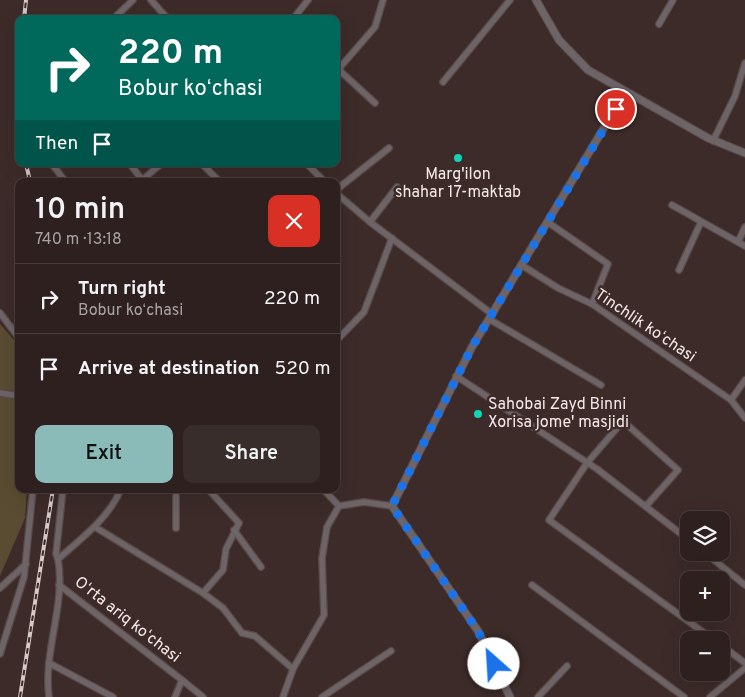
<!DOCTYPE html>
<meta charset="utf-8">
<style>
body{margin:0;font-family:Overpass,sans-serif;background:#392d2c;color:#f1f3f6;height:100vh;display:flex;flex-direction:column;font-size:19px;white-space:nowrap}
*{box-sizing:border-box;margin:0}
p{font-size:16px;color:#a7a3a4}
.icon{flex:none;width:28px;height:28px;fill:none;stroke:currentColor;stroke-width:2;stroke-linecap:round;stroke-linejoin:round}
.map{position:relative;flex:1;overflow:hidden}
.sheet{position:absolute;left:15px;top:178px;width:325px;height:315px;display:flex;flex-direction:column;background:#2d201f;border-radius:10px;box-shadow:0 5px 20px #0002,0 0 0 1px #483e3d}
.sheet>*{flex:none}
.top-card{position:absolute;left:15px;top:15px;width:325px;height:152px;border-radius:10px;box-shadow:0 5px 20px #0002,0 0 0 1px #483e3d;background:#00695c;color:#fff;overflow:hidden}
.fabs{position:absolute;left:680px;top:511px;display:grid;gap:10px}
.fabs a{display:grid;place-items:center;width:50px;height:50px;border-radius:10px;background:#2d201f;box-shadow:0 5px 20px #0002,0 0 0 1px #483e3d;font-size:25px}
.pin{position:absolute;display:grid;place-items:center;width:42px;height:42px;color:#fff;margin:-21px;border:2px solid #fff;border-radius:50%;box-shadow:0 1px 5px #0007}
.me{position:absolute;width:55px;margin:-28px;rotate:334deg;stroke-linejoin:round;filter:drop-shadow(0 0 4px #0008)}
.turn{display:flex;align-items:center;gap:18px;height:105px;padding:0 20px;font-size:22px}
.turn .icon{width:65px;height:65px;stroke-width:2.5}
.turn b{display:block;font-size:35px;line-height:42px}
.then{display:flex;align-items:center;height:48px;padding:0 20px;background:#0003;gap:10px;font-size:19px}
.round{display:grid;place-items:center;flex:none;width:52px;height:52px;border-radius:10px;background:#392d2c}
.head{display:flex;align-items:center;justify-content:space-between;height:85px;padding:0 20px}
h1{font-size:30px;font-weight:600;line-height:38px}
.primary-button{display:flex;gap:10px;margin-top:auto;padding:10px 20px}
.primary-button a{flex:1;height:58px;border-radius:10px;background:#8bbbb9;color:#111;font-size:20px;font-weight:600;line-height:58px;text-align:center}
.primary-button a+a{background:#392d2c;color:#f1f3f6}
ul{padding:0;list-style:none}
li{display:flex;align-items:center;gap:15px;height:70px;padding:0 20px;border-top:1px solid #483e3d}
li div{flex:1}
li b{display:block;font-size:19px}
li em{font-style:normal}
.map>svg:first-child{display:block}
</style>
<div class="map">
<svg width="745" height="697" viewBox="0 0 745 697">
<rect width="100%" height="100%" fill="#3c2b29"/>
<!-- green -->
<polygon fill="#594c32" points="0,324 19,346 19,489 27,489 25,518 0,576"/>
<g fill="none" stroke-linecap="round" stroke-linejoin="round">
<defs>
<g id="minor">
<polyline points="151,0 168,19"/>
<polyline points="113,19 133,0"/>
<polyline points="293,19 308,0"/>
<polyline points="659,24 673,0"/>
<polyline points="338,69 375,103"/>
<polyline points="336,72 375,27 383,0"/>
<polyline points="443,82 510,0"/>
<polyline points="713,141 735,96 745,63"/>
<polyline points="52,164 65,181"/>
<polyline points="130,164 143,181"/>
<polyline points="202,164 219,181"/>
<polyline points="307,164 324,181"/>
<polyline points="142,180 161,164"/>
<polyline points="336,190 389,148"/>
<polyline points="336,193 370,222 492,314"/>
<polyline points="672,205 745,246"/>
<polyline points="370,222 397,187"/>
<polyline points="549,223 608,264 592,304"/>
<polyline points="738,242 745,227"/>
<polyline points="523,266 558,288 592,304 731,400 745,418"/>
<polyline points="679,270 701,222"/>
<polyline points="0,313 19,338"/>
<polyline points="489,319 601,385"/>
<polyline points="336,341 364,312 392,238"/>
<polyline points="456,376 597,469 689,540"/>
<polyline points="0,393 19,396"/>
<polyline points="731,400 745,380"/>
<polyline points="176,489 176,528"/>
<polyline points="323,489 339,506 364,502 392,506"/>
<polyline points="646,506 678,470 623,421 587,463 549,520 714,640"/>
<polyline points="95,527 203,593 223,608 242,633 255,636 293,669"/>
<polyline points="234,530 261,567"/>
<polyline points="704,552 745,585"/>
<polyline points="58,559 56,554 63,489"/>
<polyline points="59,585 182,680 175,697"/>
<polyline points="532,585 684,697"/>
<polyline points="0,588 26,564"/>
<polyline points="203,593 223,570 226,549 239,523 208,489"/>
<polyline points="721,645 745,663"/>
<polyline points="0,654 24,577 33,489"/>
<polyline points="49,663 113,697"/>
<polyline points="182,680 203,697"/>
<path d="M49,697C43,651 66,605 58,559C81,539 109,518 121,489"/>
<polyline points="283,697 293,669 324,615 322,558 327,527 339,506"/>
<polyline points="322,697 391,651"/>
<polyline points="538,697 567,666"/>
<polyline points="710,697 745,668"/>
</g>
<g id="tertiary">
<polyline points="536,0 559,40 588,70 708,138 745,153"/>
<polyline points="510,697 478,631 392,506 472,347 625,93"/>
</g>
</defs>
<!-- minor casing -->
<use href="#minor" stroke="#5a4948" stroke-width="8"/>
<!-- tertiary casing -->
<use href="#tertiary" stroke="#5a4948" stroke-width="9"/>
<!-- minor -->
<use href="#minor" stroke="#6d6467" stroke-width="5.5"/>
<!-- tertiary -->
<use href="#tertiary" stroke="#6d6467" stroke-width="7"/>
<defs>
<g id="rail">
<polyline points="24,19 26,0"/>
<polyline points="19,22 17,71 19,99"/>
<polyline points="26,164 30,181"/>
<polyline points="20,697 53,489"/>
</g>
</defs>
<!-- rail casing -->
<use href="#rail" stroke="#d6c9c8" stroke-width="4"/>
<!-- rail -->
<use href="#rail" stroke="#3c2b29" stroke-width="2" stroke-dasharray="5.5" stroke-linecap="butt"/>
</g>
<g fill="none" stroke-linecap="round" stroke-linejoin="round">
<!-- route -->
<polyline stroke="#1a73e8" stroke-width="9" stroke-dasharray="0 16.2" points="494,664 478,631 392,506 472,347 616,109"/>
</g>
<!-- markers -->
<g fill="#0fd5b4" stroke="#3c2b29" stroke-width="2">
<circle cx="458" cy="158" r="5"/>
<circle cx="478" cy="414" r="5"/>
</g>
<g text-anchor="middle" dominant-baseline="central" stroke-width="5" stroke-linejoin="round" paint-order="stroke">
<!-- poi labels -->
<g font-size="16" fill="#f5e9e8" stroke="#3c2b29">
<text x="458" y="175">Marg'ilon<tspan x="458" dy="18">shahar 17-maktab</tspan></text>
<text x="488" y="405" text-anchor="start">Sahobai Zayd Binni<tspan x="488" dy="18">Xorisa jome' masjidi</tspan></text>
</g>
<!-- street labels -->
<g font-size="16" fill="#f5e9e8" stroke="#3c2b29">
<text transform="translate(645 326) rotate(34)">Tinchlik koʻchasi</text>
<text transform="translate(127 620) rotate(38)">Oʻrta ariq koʻchasi</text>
</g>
</g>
</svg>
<div class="fabs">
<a><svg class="icon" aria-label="layers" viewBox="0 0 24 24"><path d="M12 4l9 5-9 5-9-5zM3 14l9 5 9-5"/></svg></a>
<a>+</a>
<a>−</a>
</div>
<div class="pin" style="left:616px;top:109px;background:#d93025"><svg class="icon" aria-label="arrive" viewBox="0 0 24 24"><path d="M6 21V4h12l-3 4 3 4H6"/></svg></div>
<svg class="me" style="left:494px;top:664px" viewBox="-20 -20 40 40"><circle r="19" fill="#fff"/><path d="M0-13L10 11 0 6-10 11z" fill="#1a73e8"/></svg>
<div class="top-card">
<div class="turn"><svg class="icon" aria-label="right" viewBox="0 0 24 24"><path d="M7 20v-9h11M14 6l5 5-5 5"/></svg><div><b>220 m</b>Bobur koʻchasi</div></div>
<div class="then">Then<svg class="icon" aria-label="arrive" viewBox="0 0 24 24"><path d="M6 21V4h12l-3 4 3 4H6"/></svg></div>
</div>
<section class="sheet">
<div class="head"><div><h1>10 min</h1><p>740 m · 13:18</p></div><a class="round" style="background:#d93025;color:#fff"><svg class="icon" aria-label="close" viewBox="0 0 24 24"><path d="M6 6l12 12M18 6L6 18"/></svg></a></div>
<ul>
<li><svg class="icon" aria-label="right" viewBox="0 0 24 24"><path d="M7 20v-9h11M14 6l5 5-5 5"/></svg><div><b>Turn right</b><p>Bobur koʻchasi</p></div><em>220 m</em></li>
<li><svg class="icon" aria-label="arrive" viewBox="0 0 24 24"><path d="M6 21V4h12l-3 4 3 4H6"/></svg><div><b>Arrive at destination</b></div><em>520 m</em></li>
</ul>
<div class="primary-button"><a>Exit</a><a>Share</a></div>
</section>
</div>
